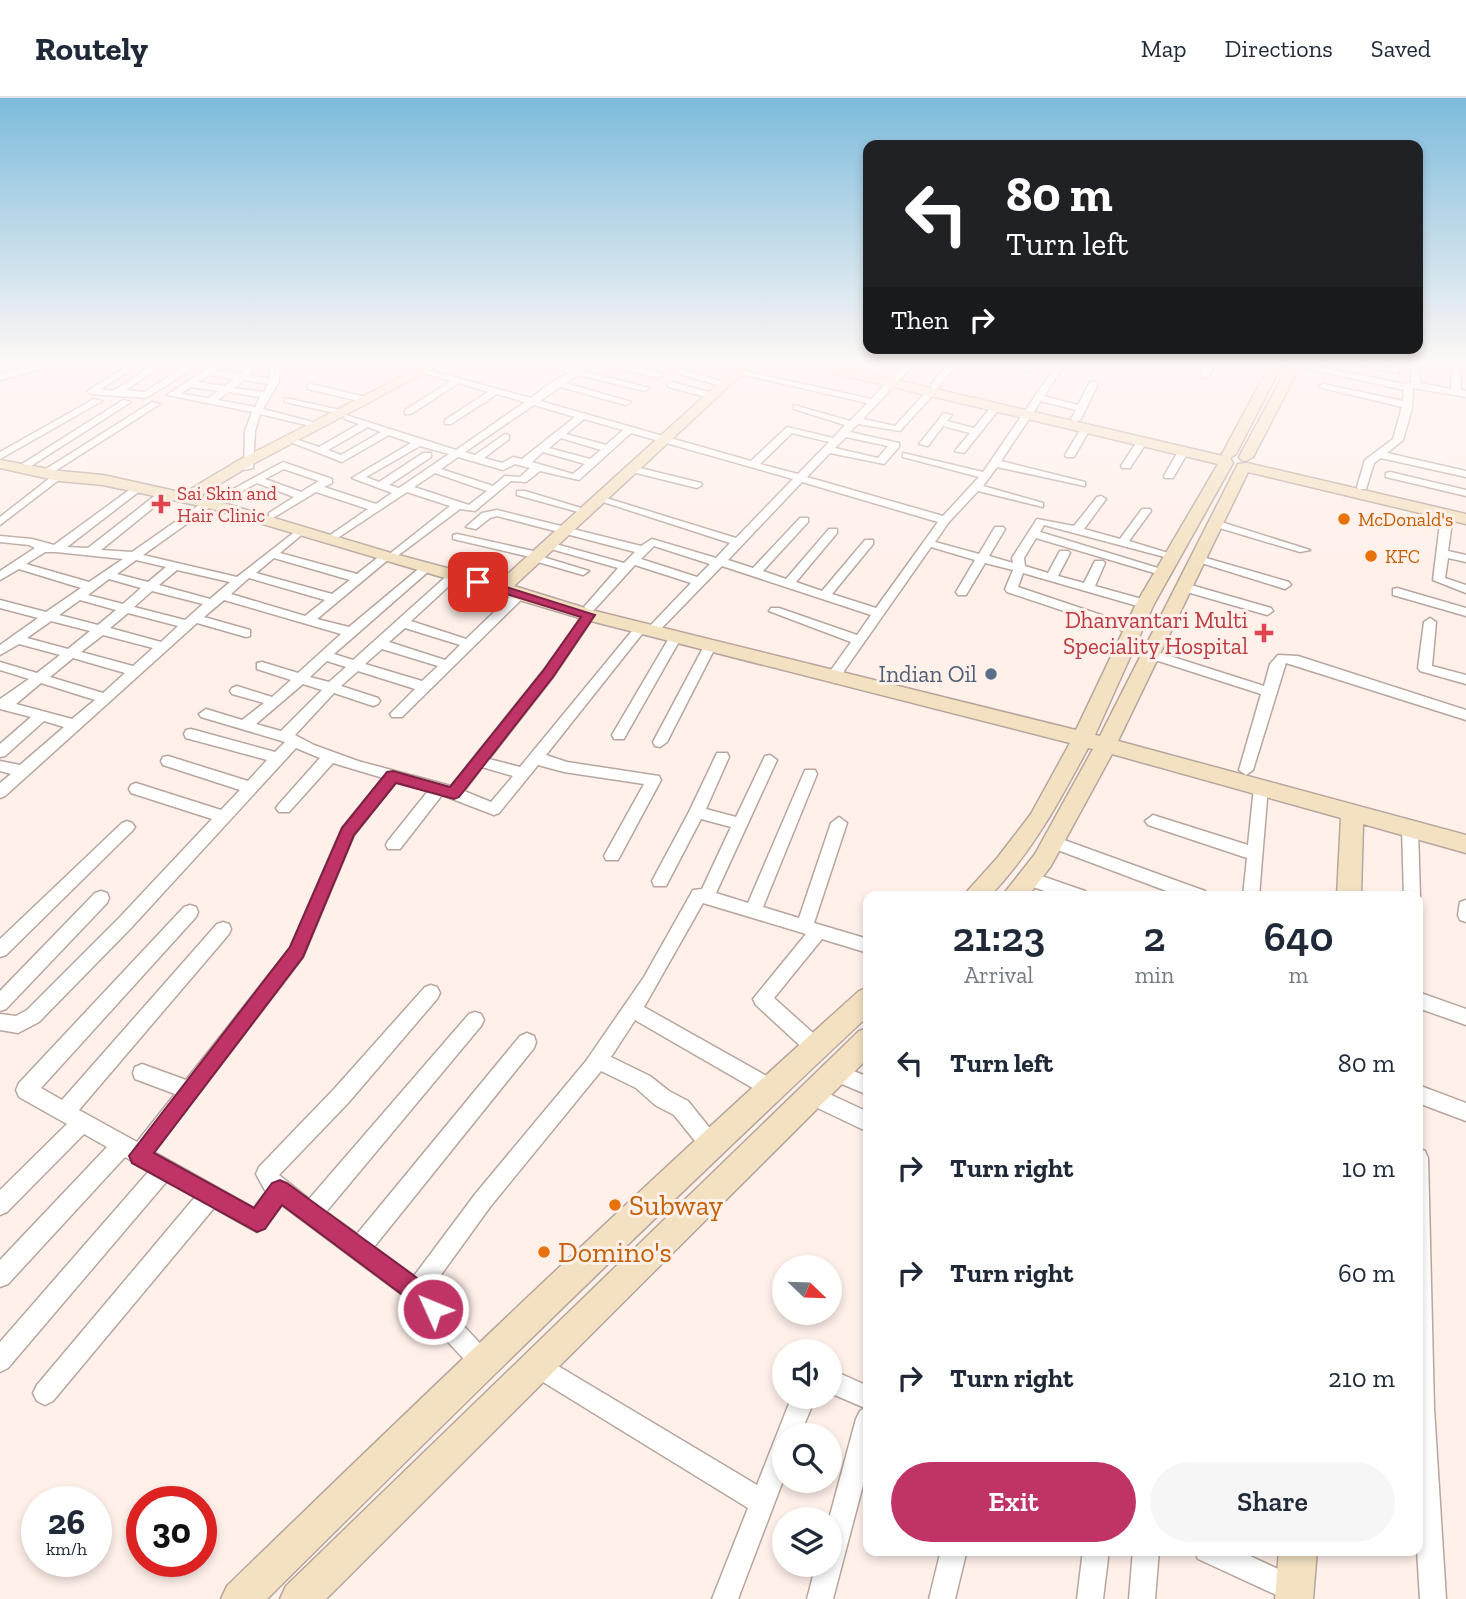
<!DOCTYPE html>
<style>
body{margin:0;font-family:"Zilla Slab",serif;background:#f6f6f7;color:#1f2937;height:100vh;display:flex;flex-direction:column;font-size:26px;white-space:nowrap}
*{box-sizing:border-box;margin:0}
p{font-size:23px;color:#747a83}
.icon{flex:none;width:38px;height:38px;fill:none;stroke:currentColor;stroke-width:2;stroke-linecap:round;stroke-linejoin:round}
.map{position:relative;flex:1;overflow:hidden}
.sheet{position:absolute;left:863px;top:793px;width:560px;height:665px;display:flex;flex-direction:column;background:#fff;border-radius:14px;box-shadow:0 4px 10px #0003}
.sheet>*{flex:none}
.top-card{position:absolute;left:863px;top:42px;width:560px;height:214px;border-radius:14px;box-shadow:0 4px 10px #0003;background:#202124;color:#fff;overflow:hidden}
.needle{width:46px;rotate:113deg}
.buttons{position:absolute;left:772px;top:1157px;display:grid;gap:14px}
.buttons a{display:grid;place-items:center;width:70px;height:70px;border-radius:50%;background:#fff;box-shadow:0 4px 10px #0003;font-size:35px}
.speed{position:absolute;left:21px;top:1388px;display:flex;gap:14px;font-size:35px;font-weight:700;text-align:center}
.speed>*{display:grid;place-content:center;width:91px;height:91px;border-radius:50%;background:#fff;box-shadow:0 4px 10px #0003;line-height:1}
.speed small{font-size:18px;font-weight:400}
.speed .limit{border:10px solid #d22;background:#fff;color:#111}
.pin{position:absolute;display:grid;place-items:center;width:60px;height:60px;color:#fff;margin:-30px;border-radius:14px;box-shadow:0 4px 10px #0006}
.me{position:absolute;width:77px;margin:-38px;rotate:314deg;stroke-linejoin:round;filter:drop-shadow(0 0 5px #0008)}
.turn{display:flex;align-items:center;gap:24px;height:147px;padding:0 28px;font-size:32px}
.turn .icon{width:91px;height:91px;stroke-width:2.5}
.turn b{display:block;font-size:49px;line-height:60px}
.then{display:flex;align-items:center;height:66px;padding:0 28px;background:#0003;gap:14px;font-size:26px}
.eta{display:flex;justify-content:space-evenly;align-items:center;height:119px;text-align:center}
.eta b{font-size:42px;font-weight:600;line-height:49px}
.primary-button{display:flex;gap:14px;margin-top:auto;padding:14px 28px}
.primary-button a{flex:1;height:80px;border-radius:42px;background:#bf3367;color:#fff;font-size:28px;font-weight:600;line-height:80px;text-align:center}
.primary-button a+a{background:#f6f6f7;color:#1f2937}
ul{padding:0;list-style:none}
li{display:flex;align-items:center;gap:21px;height:105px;padding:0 28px}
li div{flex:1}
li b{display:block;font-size:26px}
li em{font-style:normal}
header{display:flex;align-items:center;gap:42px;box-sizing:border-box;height:98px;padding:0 35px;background:#fff;border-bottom:2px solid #e0e1e3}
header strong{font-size:33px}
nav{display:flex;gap:38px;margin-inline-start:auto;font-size:24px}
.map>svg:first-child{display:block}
</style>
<header>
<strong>Routely</strong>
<nav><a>Map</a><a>Directions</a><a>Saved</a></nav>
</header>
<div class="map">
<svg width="1466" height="1501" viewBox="0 0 1466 1501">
<rect width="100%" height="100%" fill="#fff0ea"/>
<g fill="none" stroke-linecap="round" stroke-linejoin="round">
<defs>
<g id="street">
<polygon points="62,263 90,263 86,266 45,270 0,282 0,276 45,264"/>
<path d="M135,263H145L101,291L113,293L159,263H169L126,292L144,294L193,263H236L233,266L253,270L254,272L249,277L270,281L271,263H279V284L263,311L324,327L319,330L260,316L255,333L253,370L244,372L245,333L252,314L167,297L211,268L199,267L146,300L92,296L87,293ZM222,269L243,273L240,276L216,273ZM209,277L234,281L224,288L198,284ZM244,282L268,286L264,294L234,290ZM191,289L218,293L208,300L181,296ZM228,294L260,299L255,309L218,302Z"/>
<polygon points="380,263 389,263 384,266"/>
<path d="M525,263H539L574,271C600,254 634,268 662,275L664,277L659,280L595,265L583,273L650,290L645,293L578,277L566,285L631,304L626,307L560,289L540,303L751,363L787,329L833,340L845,327L794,311V307L850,323L867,305L736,275V271L871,301L908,263H917L863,321L895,328L927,293H933V297L900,333L858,326L850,334L899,345V349L884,366L830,355L807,379L943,418L979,379L903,359V355L983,374L1059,263H1067L1044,298L1078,307L1090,284H1096L1098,286L1081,321L1076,324L1071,321L1076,312L1041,303L1001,363L1085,384V388L997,369L983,388L1043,405V409L978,393L949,424L935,444L979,456L995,429H1003L1005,431L989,458L1013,465L1012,460L1037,421L1074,428L1097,399L1101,398L1106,401L1084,431L1120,441L1142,411H1150L1151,413L1129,443L1178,458L1172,461L1044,427L1040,434L1171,474L1165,478L1161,477L1036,440L1024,460L1025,468L1048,475L1060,453H1068L1070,455L1058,478L1084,485L1095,463H1103L1105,465L1095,488L1149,503V509H1141L1023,475L1018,489L1137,529V535L1133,536L1007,494L1005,491L1013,472L985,465L966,497H958L956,494L975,462L931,449L844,573L840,584L835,585L828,581L831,572L851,544L769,513L771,510H779L857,537L871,517L722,468L655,537H647V531L691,485L635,467L594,512L590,513L584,509L618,470L544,449V445H552L624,465L635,454L497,418L490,420L476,431L466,429L482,415L497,412L641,448L652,441L716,460L730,445L594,401L603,399L736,440L793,381L631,335L579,382L540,373L526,384L511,383L475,413L460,411L396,459L390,456L392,454L450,408L407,394L330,445L326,444V440L368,411L316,394L273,420L269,419V415L294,399L257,385L222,404L213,402L283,364L332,381V385L324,389L376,406L392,395L352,380L411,345L389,337L342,364L293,345L298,342L319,349L359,326L345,321L344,317L285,304V300L345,313L346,317L456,352L525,304L497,296L451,326H445V322L488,294L459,285L411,316H405V312L451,283L420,274V270L531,300L553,283L569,275ZM534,307L575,319L522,361L513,359L502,365L484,360L509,341V337L505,336L475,357L465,354ZM584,321L623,332L606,347L566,336ZM368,329L381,334L341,357L328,352ZM792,335L829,344L798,376L760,366ZM846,339L888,348L878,360L835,350ZM561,340L601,352L590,361L549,350ZM420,348L449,356L399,390L389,387L431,359V355H423L379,384L366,379ZM543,354L585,366L573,376L532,364ZM458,359L503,372L515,366L530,370L520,379L505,378L493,388L441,371ZM284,371L319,383L301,394L265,381ZM435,375L487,393L469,407L414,389ZM802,384L938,424L876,510L832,496L873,446V442H865L822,493L796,484L837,435V431H829L786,481L763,473L808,424V420H800L753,470L728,462ZM654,448L710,466L697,479L641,461Z"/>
<polygon points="657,263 666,263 661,267"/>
<polygon points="950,263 958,264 937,291 931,291 931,287"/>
<polygon points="997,263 1005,263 999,271 993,271 992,269"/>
<polygon points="1030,263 1038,263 1031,273 1025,273 1024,271"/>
<polygon points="1207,263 1215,263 1210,277 1205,280 1200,277"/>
<polygon points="1392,263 1400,263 1398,275 1367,269 1371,266 1391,270"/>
<polygon points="1411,263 1419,263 1420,285 1451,291 1452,264 1460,263 1461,292 1466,293 1466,299 1413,290 1412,310 1403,342 1387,355 1466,373 1466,379 1381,360 1374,365 1366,391 1358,391 1357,389 1365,362 1393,341 1402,309 1318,289 1323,286 1403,303 1404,292 1291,267 1295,264 1404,286 1411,284"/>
<polygon points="679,272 685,272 730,286 725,289 679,276"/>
<polygon points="672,284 716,296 718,298 713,301 669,289 667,287"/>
<polygon points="311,286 370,300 372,302 367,305 308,291 308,287"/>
<polygon points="94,301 102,303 0,361 0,354"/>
<polygon points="123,302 131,304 31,368 22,366"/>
<polygon points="152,304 160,306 55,373 46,371"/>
<polygon points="992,308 1000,310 964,355 955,353 970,335 943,328 928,348 919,346 944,315 952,317 947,323 974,330"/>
<polygon points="1082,329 1090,331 1074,359 1066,359 1065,357"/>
<polygon points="1138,342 1147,344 1130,370 1122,370 1121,368"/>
<polygon points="1179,352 1188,354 1173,380 1165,380 1164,378"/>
<polygon points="632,368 701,385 702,387 697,390 628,373 627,371"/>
<polygon points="1390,374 1466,392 1466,398 1386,379 1386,375"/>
<polygon points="55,376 64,378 0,427 0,419"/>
<path d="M136,387L145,389L67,449L88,450L161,393H169V397L101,452L132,454L205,403H213V407L143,457L237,479L301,429L307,432L305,434L280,455L357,476L381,457H389V461L317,521L349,529L422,468H430V472L334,556L353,562L451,474L455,473L461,477L411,523L466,541L516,493H524V499L402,619H392L390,616L415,591L358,573L341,588L378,600L380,603L378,606L373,608L334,595L295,637L314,647L358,663L451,688L543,573L585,514H593L595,517L553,579L489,661L520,669L636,528L640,527L646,531L546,657L567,664L659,678L661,682L618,762H606L604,758L644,686L564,674L538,667L499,715L494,717L442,697L400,751H388L386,747L388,743L428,693L396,684L354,737L303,859L154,1054L254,1110L266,1094L256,1076L259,1069L335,990L425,889L431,887L437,889L440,895L437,901L349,1004L279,1077L309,1101L469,916L475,914L481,916L484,922L481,928L326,1114L357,1136L520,938L527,935L534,938L536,944L534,950L374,1149L414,1178L476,1095L586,963L644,879L693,792L702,791L731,729L701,721L666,788H654L652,783L689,714L717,655H727L729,659L706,711L736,719L765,658L770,657L777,662L716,795L748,805L805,672H815L817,676L763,809L799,820L831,725L839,719L847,725L814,825L868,841V855L822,841L774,900L822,943L824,949L822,955L815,958L808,955L756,907L753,901L806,836L703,805L644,909L779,985L782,991L779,997L772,1000L765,997L635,922L611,959L650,978L669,993L688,1003L717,1039L720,1046L717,1053L710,1056L703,1053L674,1017L655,1007L636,990L601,973L490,1109L430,1192L490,1256L494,1264L490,1272L482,1276L474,1272L408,1201L282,1107L264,1130L257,1134L214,1110L53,1303L45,1307L37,1303L33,1295L37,1287L195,1099L167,1083L8,1270L0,1274V1244L149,1073L125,1059L8,1186L0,1189V1162L107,1049L84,1036L7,1114L0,1117V1092L67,1026L19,999L16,992L19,985L184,809L190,807L196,809L198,814L196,819L41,990L62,1002L217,826L223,824L229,826L231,831L229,836L79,1012L137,1044L175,996L135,981L133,975L135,969L142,966L186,982L290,850L342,730L383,680L333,665L289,714H279L276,710L279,706L320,660L296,650L131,830L39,924L18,935L0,932V916L16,918L27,912L119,820L212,721L131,695L129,691L131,687L136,685L221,712L240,692L163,667L161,663L163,659L168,658L248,683L267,662L186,640L184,636L186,632L191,631L275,654L285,644L201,619L199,616L206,611L242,622L264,605L232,596L230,593L232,590L237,588L272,599L291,582L257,571V565L262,564L298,575L341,536L224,502L204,519L250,532V538L246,539L197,525L5,698L0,700V685L11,676L0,673V663L20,667L64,629L44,623L5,658L0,659V646L31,619L0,611V601L29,581L0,572V564L37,575L60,557L19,546L0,557V547L38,520L0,510V502L46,514L81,490L19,471L0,482V473L35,450L29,447L0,444V438L32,441L54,447ZM45,454H56L123,461L89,484L26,466ZM274,460L350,482L332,496L256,475ZM136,462L166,469L148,484L117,476ZM177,472L230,484L210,501L159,487ZM249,480L325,502L305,518L231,496ZM109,481L141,490L123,506L88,497ZM152,493L203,506L185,522L134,509ZM80,502L116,512L98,527L59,517ZM128,515L178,528L161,544L110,530ZM51,523L90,533L68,551L27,540ZM405,530L460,547L445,562L389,544ZM103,537L153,550L133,568L81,554ZM382,551L438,568L422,583L365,566ZM73,560L125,575L103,595L50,579ZM327,563L346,569L329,584L310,579ZM41,585L95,602L72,621L16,606ZM303,586L322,592L281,633L256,626ZM482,669L513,678L491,704L464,693Z"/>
<polygon points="517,393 525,393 591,413 582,415 517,397"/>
<polygon points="1447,414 1453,417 1448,453 1466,457 1466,464 1448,460 1445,480 1466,487 1466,495 1433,482 1441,417"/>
<polygon points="1213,424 1221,424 1310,452 1300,454 1213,428"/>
<polygon points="457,436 542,455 543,459 589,473 583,477 531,462 530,459 453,441 453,437"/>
<polygon points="1199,458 1289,484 1291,487 1285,491 1195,463 1195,459"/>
<polygon points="1184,485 1271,510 1273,513 1267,517 1180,492 1180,486"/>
<polygon points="1397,490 1466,510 1466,518 1393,497 1393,491"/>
<polygon points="1430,520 1436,524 1432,568 1466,577 1466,586 1420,573 1418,570 1424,524"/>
<polygon points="675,536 681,540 626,637 624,641 614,641 612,637 669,540"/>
<polygon points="710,544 716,548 667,644 660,649 655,648 653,644 704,548"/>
<polygon points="1151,552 1264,588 1270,566 1278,557 1298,558 1466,612 1466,622 1286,565 1253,672 1246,677 1239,672 1261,596 1146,559 1145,556"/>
<polygon points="1261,683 1268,689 1259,798 1243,798 1247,760 1148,727 1145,723 1153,717 1248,747 1254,689"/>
<polygon points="127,723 132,725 135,729 132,733 6,857 0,859 0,841 122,725"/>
<polygon points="1410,725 1418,731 1420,798 1418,803 1418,798 1404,798 1402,731"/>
<polygon points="1053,738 1205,793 1207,798 1180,798 1047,748 1045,744 1047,740"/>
<polygon points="1030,774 1085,793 1087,798 1060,798 1024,786 1022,781 1024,776"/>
<polygon points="101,793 107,795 109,800 107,805 6,911 0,913 0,893 95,795"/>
<polygon points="1466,802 1466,824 1460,822 1458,817 1460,804"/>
<polygon points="1418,894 1466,911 1466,927 1418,910"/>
<polygon points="837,966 868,979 868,997 830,981 828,975 830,969"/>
<polygon points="1418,987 1466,1005 1466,1023 1418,1005"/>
<polygon points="812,988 868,1014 868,1034 805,1004 802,997 805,990"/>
<polygon points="1418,1050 1425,1053 1428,1060 1434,1310 1446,1501 1420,1501 1417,1452"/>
<polygon points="538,1256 757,1387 792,1298 816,1298 800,1337 784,1337 784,1380 738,1501 712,1501 748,1410 530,1276 526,1268 530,1260"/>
<polygon points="830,1271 868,1288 868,1368 833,1501 807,1501 816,1466 830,1466 829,1421 856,1321 860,1313 865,1310 830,1295"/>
<polygon points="941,1452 967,1452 955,1501 929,1501"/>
<polygon points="1083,1452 1109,1452 1103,1501 1077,1501"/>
<polygon points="1133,1452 1159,1452 1155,1501 1129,1501"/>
<polygon points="1194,1452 1237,1452 1304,1483 1308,1492 1304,1501 1285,1501 1198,1461"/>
</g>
<g id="secondary">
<path d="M432,263H447L251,367L200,398L391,455L499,484L743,263H756L514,488L595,513L1076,632L1136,506L1218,366L800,267L794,263H815L1223,358L1222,356L1272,263H1284L1236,356L1230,360L1233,365L1154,506L1095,637L1100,638L1238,366L1247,365L1466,416V426L1248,374L1118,643L1466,737V755L1363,726L1361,798H1337L1341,720L1112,656L1051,768L1028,798H1002L1035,756L1093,651L1088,650C1058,706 1034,751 990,798H963L998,759L1031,716L1070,645L583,521L205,409L103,387L59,383L0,370V362L59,373L103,377L184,395L241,361Z"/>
<polygon points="1291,263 1303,263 1253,359 1246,363 1241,362 1239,359"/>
<path d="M868,889V918C664,1109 465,1304 267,1501H221L227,1488C435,1286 644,1086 859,893Z"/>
<polygon points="868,930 868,960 326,1501 280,1501 286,1488 859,933"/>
<polygon points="1279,1452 1317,1452 1313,1501 1275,1501"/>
</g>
</defs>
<!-- street casing -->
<use href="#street" stroke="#b7a69e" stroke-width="3"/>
<!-- secondary casing -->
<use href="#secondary" stroke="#b7a69e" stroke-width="3"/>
<!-- street -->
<use href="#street" fill="#fff" fill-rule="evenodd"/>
<!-- secondary -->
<use href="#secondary" fill="#f3e1c1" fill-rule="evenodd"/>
</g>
<!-- sky -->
<linearGradient id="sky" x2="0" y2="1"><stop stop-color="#7dbbdc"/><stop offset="0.56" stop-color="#fff8f6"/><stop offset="1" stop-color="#fff8f6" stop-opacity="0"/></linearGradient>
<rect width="1466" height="473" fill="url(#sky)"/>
<!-- route -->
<polygon fill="#bf3367" stroke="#7c2143" stroke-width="2" points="478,480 595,517 553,579 459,699 454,701 396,685 354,737 303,859 154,1055 254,1110 272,1085 280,1082 287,1085 424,1185 441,1203 444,1211 441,1219 433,1222 425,1219 408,1201 282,1107 265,1131 257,1134 132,1065 129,1058 290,849 342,730 387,674 393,673 450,689 543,573 581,519 474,486 474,481"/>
<!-- markers -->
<g fill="#e0444e" stroke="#fff0ea" stroke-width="2.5">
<path d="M157.5 395.5h7v7h7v7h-7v7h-7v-7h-7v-7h7z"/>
<path d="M1260.5 524.5h7v7h7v7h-7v7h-7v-7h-7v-7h7z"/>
</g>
<g fill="#e8710a" stroke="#fff0ea" stroke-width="2.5">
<circle cx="1344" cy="421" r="7"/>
<circle cx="1371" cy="458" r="7"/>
<circle cx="615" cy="1107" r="7"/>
<circle cx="544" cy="1154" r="7"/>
</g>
<circle fill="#5c6f8a" stroke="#fff0ea" stroke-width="2.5" cx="991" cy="576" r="7"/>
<g text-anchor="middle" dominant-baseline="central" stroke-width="6" stroke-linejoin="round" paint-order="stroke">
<!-- far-health labels -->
<g font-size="19" fill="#be3a42" stroke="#fff0ea" text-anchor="start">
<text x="177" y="395">Sai Skin and<tspan x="177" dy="22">Hair Clinic</tspan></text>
</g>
<!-- far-food labels -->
<g font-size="19" fill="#c56008" stroke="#fff0ea" text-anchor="start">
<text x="1358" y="421">McDonald's</text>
<text x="1385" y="458">KFC</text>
</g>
<!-- health labels -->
<g font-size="23" fill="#be3a42" stroke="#fff0ea" text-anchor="end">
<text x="1248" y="522">Dhanvantari Multi<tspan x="1248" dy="26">Speciality Hospital</tspan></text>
</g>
<!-- service labels -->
<g font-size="23" fill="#4e5e75" stroke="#fff0ea" text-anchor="end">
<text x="977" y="576">Indian Oil</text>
</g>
<!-- near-food labels -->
<g font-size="28" fill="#c56008" stroke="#fff0ea" text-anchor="start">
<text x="629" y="1107">Subway</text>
<text x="558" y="1154">Domino's</text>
</g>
</g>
</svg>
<div class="buttons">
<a><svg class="needle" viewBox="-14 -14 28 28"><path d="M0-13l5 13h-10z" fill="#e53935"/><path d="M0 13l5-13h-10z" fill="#747a83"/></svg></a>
<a><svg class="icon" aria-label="sound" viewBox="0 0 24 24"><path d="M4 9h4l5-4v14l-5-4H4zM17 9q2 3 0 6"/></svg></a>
<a><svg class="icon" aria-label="search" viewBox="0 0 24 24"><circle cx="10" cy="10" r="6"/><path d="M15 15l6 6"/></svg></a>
<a><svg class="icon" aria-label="layers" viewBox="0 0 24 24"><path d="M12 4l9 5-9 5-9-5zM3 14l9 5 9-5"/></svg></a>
</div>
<div class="speed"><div>26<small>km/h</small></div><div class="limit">30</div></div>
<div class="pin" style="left:478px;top:484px;background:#d93025"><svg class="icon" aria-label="arrive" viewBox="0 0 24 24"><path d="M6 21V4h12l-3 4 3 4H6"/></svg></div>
<svg class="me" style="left:433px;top:1211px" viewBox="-20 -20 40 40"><circle r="17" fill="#bf3367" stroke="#fff" stroke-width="3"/><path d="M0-11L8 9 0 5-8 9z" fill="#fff"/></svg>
<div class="top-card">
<div class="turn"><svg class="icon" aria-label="left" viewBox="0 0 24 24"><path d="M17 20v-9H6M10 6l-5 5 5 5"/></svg><div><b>80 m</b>Turn left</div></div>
<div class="then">Then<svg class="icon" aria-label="right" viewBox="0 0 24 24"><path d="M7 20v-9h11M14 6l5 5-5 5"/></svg></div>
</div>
<section class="sheet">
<div class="eta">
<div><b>21:23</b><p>Arrival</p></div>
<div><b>2</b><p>min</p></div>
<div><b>640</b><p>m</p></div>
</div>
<ul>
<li><svg class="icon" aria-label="left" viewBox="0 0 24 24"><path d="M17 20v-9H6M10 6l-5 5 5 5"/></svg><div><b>Turn left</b></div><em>80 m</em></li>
<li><svg class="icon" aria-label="right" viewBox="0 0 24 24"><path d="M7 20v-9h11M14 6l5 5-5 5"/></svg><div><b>Turn right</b></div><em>10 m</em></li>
<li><svg class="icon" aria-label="right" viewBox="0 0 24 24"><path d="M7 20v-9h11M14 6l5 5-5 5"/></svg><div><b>Turn right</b></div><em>60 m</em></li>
<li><svg class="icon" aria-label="right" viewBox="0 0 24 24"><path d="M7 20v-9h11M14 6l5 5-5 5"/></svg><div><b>Turn right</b></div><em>210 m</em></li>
</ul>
<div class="primary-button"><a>Exit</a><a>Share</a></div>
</section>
</div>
